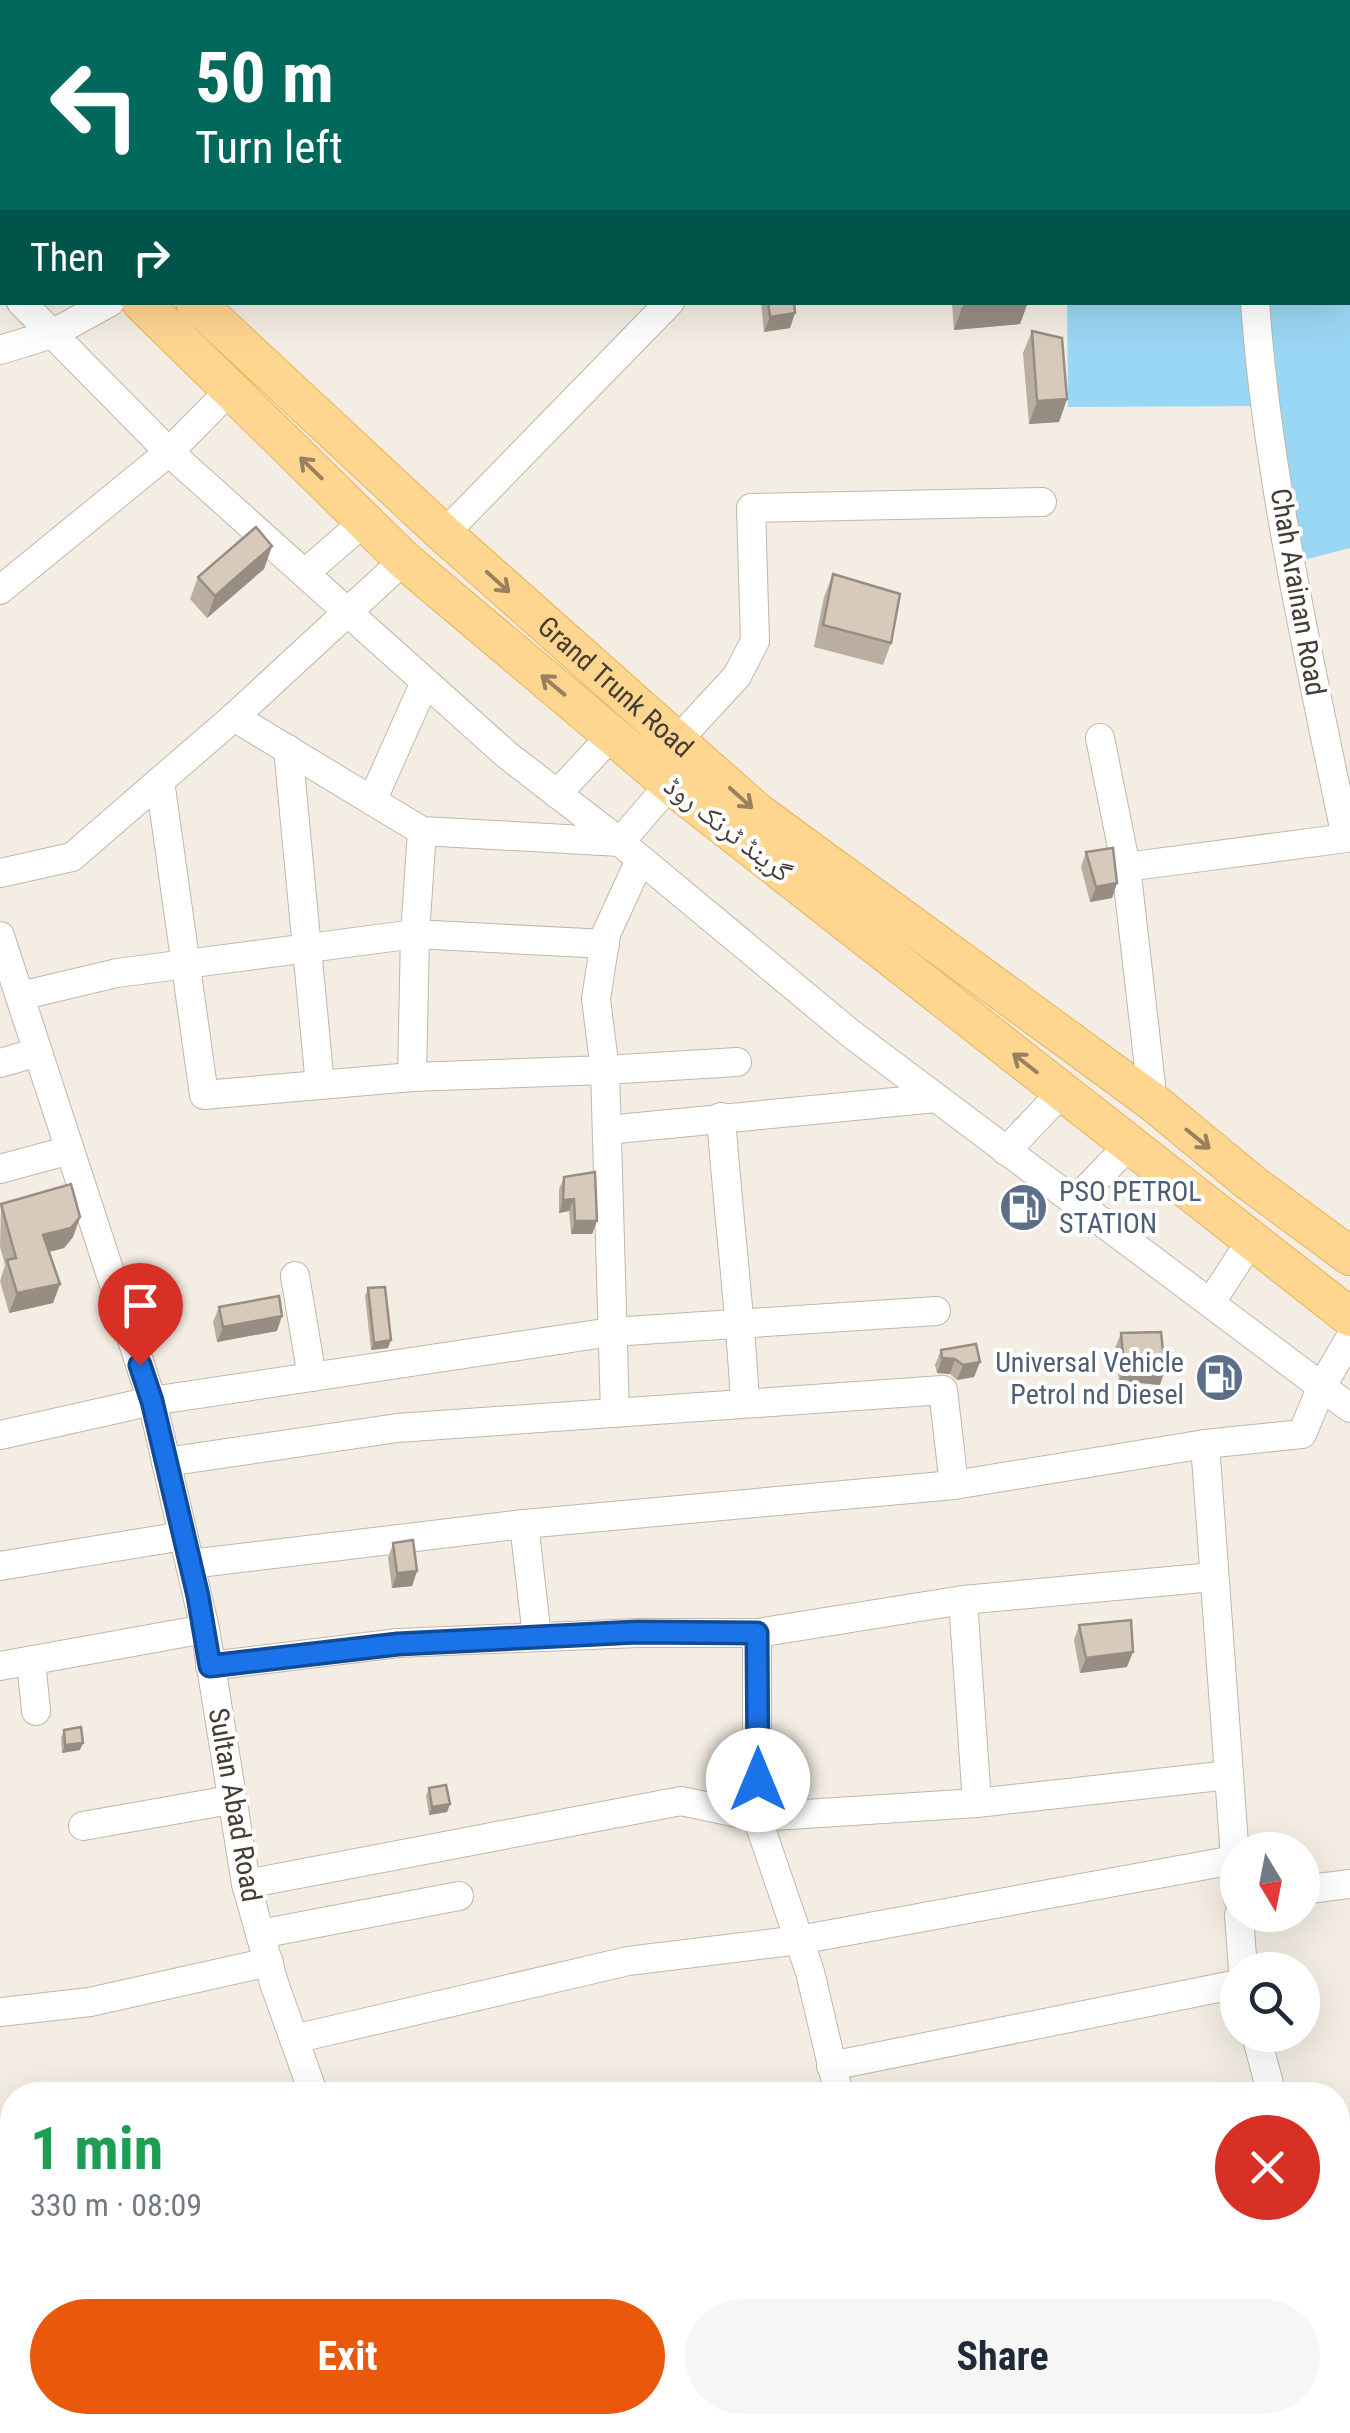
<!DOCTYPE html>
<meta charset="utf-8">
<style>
body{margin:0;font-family:"Roboto Condensed","Noto Naskh Arabic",sans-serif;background:#f6f6f7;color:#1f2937;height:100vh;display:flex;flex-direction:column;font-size:38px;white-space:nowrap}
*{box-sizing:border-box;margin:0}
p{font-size:32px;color:#747a83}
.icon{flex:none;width:55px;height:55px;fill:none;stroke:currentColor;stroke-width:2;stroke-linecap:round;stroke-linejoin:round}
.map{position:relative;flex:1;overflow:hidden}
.drawer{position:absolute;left:0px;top:2082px;width:1350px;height:352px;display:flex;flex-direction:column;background:#fff;border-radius:40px 40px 0 0;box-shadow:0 10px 40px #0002}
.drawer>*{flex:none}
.banner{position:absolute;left:0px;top:0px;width:1350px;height:305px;box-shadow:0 10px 40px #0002;background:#00695c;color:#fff;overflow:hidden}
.needle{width:65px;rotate:170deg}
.controls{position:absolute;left:1220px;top:1832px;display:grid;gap:20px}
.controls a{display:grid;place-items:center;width:100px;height:100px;border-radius:50%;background:#fff;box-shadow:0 10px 40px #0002;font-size:50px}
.pin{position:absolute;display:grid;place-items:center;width:85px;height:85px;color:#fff;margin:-102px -42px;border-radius:50% 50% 50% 0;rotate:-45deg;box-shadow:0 0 10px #0007}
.pin .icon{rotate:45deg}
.me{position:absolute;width:110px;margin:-55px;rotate:0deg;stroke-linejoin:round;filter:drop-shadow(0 0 8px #0008)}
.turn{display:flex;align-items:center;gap:35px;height:210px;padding:0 30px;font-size:45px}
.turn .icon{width:130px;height:130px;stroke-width:2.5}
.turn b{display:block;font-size:70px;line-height:85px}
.then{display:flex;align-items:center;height:95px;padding:0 30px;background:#0003;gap:20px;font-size:38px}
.round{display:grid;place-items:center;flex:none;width:105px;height:105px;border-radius:52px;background:#f6f6f7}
.summary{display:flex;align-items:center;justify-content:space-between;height:170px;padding:0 30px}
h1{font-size:60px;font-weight:700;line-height:75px;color:#1e9e55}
.cta{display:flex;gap:20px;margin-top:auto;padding:20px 30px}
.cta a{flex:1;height:115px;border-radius:60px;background:#ea580c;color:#fff;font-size:40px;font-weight:700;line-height:115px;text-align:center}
.cta a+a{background:#f6f6f7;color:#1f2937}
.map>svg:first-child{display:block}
</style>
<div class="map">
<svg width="1350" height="2433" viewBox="0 0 1350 2433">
<rect width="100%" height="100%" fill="#f3ede3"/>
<!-- water -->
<polygon fill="#9ad7f4" points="1350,297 1350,548 1292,563 1265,406 1068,407 1067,303 1348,302"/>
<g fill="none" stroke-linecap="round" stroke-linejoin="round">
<defs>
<g id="minor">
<polyline points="414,0 417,2"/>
<polyline points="720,0 721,2"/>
<polyline points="1214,0 1215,2"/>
<polyline points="542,2 546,0"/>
<polyline points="0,282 2,284"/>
<polyline points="21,302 169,452 507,755 620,842 850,1033 1350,1408"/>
<polyline points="0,350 52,334 110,302"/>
<polyline points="444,534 670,302"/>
<polyline points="404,560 234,717 422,831 620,842 670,784"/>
<polyline points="305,573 365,521"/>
<polyline points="0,590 169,452 230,390"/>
<polyline points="1100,738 1126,867 1153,1102"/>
<polyline points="677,741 737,676 755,641 751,508 1042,502"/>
<polyline points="288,749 320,1085"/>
<polyline points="160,781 204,1095 412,1077"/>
<polyline points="557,794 612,735"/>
<polyline points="372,801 425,682"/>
<polyline points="422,831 415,934 605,944"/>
<path d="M1126,867L1346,838C1310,661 1268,483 1255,302"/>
<polyline points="0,873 72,857 234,717"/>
<polyline points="0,936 152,1401 205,1629 246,1884 274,1983 314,2095"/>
<polyline points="20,996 117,973 415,934 412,1077 605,1070 596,999 606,934 640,860"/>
<polyline points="0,1063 38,1052"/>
<path d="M721,1117C728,1212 740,1307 745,1402"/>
<polyline points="607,1130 936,1098"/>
<polyline points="1006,1151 1062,1092"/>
<polyline points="0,1169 70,1150"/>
<polyline points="1074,1202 1129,1145"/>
<polyline points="295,1276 312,1377"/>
<polyline points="1211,1302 1252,1239"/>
<polyline points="615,1413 605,1070 737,1062"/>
<polyline points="0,1435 152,1401 611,1332 936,1311"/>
<polyline points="166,1462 397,1428 943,1390 954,1485 1205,1444"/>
<polyline points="524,1524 537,1637"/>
<polyline points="190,1564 524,1524 954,1485"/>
<polyline points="0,1566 183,1536"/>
<polyline points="31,1661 36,1711"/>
<polyline points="0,1666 205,1629"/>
<polyline points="210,1666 398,1643 637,1633 757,1633"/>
<polyline points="977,1803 963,1600 1213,1577"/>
<polyline points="83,1826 230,1800"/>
<polyline points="246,1884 681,1801 757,1817 977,1803 1229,1775"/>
<polyline points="1302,1890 1350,1884"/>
<polyline points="1238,1899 1205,1444 1302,1434 1322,1386 1350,1338"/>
<polyline points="1239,1915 1243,1970"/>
<polyline points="260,1934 459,1896"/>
<polyline points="0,2012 90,2002 269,1962"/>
<polyline points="1256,2035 1272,2095"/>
<polyline points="294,2039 628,1961 799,1940 1234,1860"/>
<polyline points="831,2066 1238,1984"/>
<polyline points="839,2095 810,1972 757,1817 757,1633 963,1600"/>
<polyline points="0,2148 12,2237"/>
<polyline points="1338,2211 1350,2208"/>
<polyline points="0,2289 12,2299"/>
<polyline points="1338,2315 1350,2349"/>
<polyline points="0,2321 12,2320"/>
<polyline points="0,2362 12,2360"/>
<polyline points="1338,2405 1350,2402"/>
<polyline points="102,2422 103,2433"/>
<polyline points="916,2422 919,2433"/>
<polyline points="379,2433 415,2427"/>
<polyline points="632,2433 673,2422"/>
<polyline points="1210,2433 1258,2422"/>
</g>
<g id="major">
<polyline points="0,116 2,118"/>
<polyline points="0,164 2,167"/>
<polyline points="141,302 404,560 670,784 1350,1317"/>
<path id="s1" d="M195,302L444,534L757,812L1153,1102L1251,1183L1350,1256"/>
</g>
</defs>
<!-- minor casing -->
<use href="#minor" stroke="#c2b7a8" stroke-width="30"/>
<!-- major casing -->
<use href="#major" stroke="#ebb359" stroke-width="40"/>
<!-- minor -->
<use href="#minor" stroke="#fff" stroke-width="28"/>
<!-- major -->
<use href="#major" stroke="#ffd690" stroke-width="38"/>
</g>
<!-- wall -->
<g fill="#baaea1">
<polygon points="761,302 794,302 790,328 764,332"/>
<polygon points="952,302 1028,302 1020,324 954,330"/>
<polygon points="1032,331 1067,399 1059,422 1029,424 1023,353"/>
<polygon points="272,546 264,569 207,618 190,599 198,577"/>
<polygon points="833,574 891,643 883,665 814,647 824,597"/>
<polygon points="1086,852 1117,883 1112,898 1090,902 1081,867"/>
<polygon points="564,1177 597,1221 592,1234 571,1234 569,1211 559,1213 559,1189"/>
<polygon points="1,1204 80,1217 73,1237 64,1248 49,1252 60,1284 53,1303 9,1313 0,1281 5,1265 0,1247"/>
<polygon points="368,1288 388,1348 371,1350 365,1296"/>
<polygon points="219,1307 277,1331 217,1342 213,1322"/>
<polygon points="1121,1333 1160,1385 1119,1381 1115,1348"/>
<polygon points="941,1350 980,1362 974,1377 957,1380 950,1374 937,1373 935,1365"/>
<polygon points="393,1543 417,1571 412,1586 392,1588 388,1558"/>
<polygon points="1079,1625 1127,1667 1080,1673 1074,1640"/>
<polygon points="64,1730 80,1750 62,1753 61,1738"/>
<polygon points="429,1788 450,1804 447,1812 429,1815 426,1796"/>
</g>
<!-- shaded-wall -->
<g fill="#978d83">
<polygon points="964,302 1028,302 1020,324 954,330"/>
<polygon points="795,313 790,328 764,332 770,317"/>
<polygon points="1067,399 1059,422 1029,424 1037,401"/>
<polygon points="272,546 264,569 207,618 215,596"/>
<polygon points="1117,883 1112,898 1090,902 1096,887"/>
<polygon points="574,1199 569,1211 559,1213 563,1200"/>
<polygon points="80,1217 73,1237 64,1248 36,1255 43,1235"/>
<polygon points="575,1221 597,1221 592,1234 571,1234"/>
<polygon points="60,1284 53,1303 9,1313 17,1293"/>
<polygon points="282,1316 277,1331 217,1342 223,1327"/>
<polygon points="391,1340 388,1348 371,1350 374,1343"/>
<polygon points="942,1358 955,1359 950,1374 937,1373"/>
<polygon points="980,1362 974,1377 957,1380 963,1365"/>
<polygon points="1124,1366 1165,1370 1160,1385 1119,1381"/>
<polygon points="417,1571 412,1586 392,1588 397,1573"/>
<polygon points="1133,1652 1127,1667 1080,1673 1086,1658"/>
<polygon points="83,1743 80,1750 62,1753 65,1745"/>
<polygon points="450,1804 447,1812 429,1815 432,1807"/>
</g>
<!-- building -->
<g fill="#d8cabb" stroke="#978d83" stroke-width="2.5">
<polygon points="75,0 151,0 148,2 72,2"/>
<polygon points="768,302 794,302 795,313 770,317"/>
<polygon points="1032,331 1062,338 1067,399 1037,401"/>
<polygon points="256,527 272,546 215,596 198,577"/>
<polygon points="833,574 900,594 891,643 823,625"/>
<polygon points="1113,848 1117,883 1096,887 1086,852"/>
<polygon points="595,1172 597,1221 575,1221 574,1199 563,1200 564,1177"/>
<polygon points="71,1184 80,1217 71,1228 43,1235 60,1284 17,1293 7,1260 16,1258 1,1204"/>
<polygon points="385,1287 391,1340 374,1343 368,1288"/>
<polygon points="279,1296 282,1316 223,1327 219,1307"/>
<polygon points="1161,1332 1165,1370 1124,1366 1121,1333"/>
<polygon points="976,1344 980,1362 963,1365 955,1359 942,1358 941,1350"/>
<polygon points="413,1540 417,1571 397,1573 393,1543"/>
<polygon points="1131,1620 1133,1652 1086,1658 1079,1625"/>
<polygon points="81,1727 83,1743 65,1745 64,1730"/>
<polygon points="446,1785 450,1804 432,1807 429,1788"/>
</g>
<!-- one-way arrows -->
<defs><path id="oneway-shaft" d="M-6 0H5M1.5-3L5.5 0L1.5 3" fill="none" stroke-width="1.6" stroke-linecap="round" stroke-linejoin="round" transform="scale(2.5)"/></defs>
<g stroke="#99815d">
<use href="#oneway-shaft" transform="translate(311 468) rotate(-136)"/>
<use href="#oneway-shaft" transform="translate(498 582) rotate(42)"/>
<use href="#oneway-shaft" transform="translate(553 685) rotate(-140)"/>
<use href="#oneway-shaft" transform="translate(741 798) rotate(42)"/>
<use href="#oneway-shaft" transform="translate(1025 1063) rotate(-142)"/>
<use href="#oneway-shaft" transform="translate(1198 1139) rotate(39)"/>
</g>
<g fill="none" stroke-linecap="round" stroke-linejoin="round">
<defs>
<polyline id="route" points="140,1365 152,1401 198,1596 210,1666 398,1644 637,1632 757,1633 758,1780"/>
</defs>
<!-- route casing -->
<use href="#route" stroke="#114b97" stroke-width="25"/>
<!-- route -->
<use href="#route" stroke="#1a73e8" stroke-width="18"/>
</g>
<!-- icons -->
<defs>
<symbol id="fuel-disc" viewBox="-11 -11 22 22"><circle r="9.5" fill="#5c6f8a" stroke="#fff"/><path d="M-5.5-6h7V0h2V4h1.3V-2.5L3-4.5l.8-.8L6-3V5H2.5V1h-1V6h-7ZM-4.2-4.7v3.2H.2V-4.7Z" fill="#fff"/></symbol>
</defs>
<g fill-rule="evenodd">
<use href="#fuel-disc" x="996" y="1180" width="55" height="55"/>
<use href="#fuel-disc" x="1192" y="1350" width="55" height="55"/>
</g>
<g text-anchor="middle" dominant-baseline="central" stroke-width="8" stroke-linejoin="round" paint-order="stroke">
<!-- street labels -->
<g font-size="28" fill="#453c33" stroke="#fff">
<text transform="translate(1298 592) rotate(80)">Chah Arainan Road</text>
<text stroke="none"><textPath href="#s1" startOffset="570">Grand Trunk Road</textPath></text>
<text transform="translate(728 829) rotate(38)">گرینڈ ٹرنک روڈ</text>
<text transform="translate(235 1805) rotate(80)">Sultan Abad Road</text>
</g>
<!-- service labels -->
<g font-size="28" fill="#4e5e75" stroke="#fff" text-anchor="start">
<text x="1059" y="1191">PSO PETROL<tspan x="1059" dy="32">STATION</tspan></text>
<text x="1184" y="1362" text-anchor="end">Universal Vehicle<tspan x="1184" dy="32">Petrol nd Diesel</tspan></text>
</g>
</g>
</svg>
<div class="controls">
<a><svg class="needle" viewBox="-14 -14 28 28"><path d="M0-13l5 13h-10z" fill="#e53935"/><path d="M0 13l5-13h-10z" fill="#747a83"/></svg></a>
<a><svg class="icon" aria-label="search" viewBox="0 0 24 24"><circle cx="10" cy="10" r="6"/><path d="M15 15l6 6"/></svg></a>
</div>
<div class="pin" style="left:140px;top:1365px;background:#d93025"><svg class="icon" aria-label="arrive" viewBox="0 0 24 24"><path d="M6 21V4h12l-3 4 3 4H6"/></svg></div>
<svg class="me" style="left:758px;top:1780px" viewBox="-20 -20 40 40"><circle r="19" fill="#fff"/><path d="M0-13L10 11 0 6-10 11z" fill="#1a73e8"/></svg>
<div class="banner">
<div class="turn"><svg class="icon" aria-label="left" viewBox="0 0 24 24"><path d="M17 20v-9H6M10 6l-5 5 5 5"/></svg><div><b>50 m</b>Turn left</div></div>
<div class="then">Then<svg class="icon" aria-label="right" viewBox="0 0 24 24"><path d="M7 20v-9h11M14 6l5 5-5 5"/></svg></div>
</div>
<section class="drawer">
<div class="summary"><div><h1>1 min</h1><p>330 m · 08:09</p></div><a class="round" style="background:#d93025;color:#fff"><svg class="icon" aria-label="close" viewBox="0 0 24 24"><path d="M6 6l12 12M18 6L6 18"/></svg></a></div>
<div class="cta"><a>Exit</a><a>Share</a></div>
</section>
</div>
